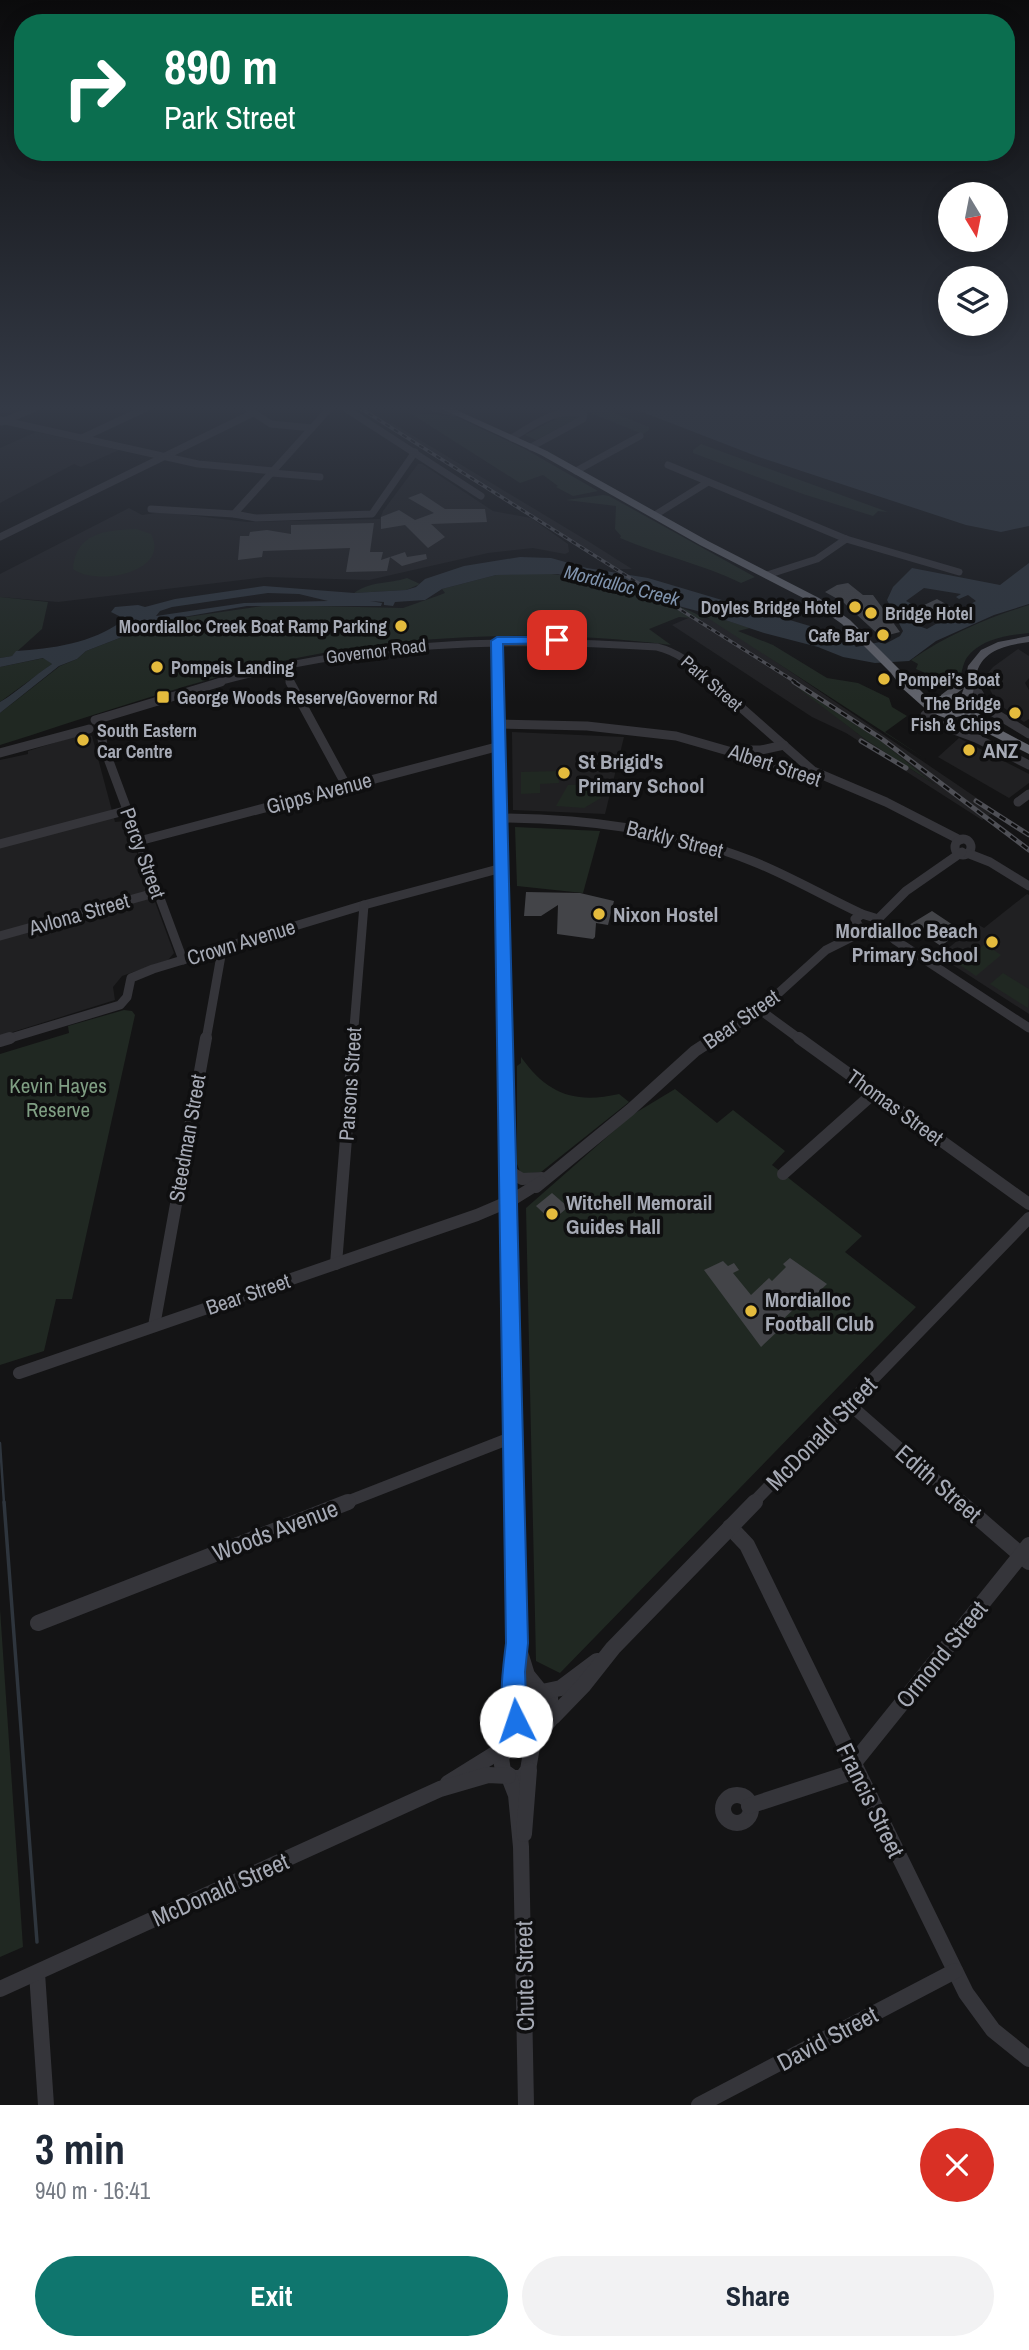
<!DOCTYPE html>
<meta charset="utf-8">
<style>
body{margin:0;font-family:"Archivo Narrow",sans-serif;background:#f2f2f3;color:#1f2937;height:100vh;display:flex;flex-direction:column;font-size:26px;white-space:nowrap}
*{box-sizing:border-box;margin:0}
p{font-size:23px;color:#747a83}
.icon{flex:none;width:38px;height:38px;fill:none;stroke:currentColor;stroke-width:2;stroke-linecap:round;stroke-linejoin:round}
.map{position:relative;height:2105px;overflow:hidden}
.details{display:flex;flex-direction:column;background:#fff;flex:1}
.details>*{flex:none}
.banner{position:absolute;left:14px;top:14px;width:1001px;height:147px;border-radius:28px;box-shadow:0 4px 18px #0003;background:#0b6e4f;color:#fff;overflow:hidden}
.needle{width:46px;rotate:170deg}
.controls{position:absolute;left:938px;top:182px;display:grid;gap:14px}
.controls a{display:grid;place-items:center;width:70px;height:70px;border-radius:50%;background:#fff;box-shadow:0 4px 18px #0003;font-size:35px}
.pin{position:absolute;display:grid;place-items:center;width:60px;height:60px;color:#fff;margin:-30px;border-radius:14px;box-shadow:0 4px 10px #0006}
.me{position:absolute;width:77px;margin:-38px;rotate:356deg;stroke-linejoin:round;filter:drop-shadow(0 0 5px #0008)}
.turn{display:flex;align-items:center;gap:24px;height:147px;padding:0 35px;font-size:32px}
.turn .icon{width:91px;height:91px;stroke-width:2.5}
.turn b{display:block;font-size:49px;line-height:60px}
.round{display:grid;place-items:center;flex:none;width:74px;height:74px;border-radius:37px;background:#f2f2f3}
.head{display:flex;align-items:center;justify-content:space-between;height:119px;padding:0 35px}
h1{font-size:42px;font-weight:800;line-height:52px}
.button{display:flex;gap:14px;margin-top:auto;padding:14px 35px}
.button a{flex:1;height:80px;border-radius:42px;background:#0f766e;color:#fff;font-size:28px;font-weight:800;line-height:80px;text-align:center}
.button a+a{background:#f2f2f3;color:#1f2937}
.map>svg:first-child{display:block}
</style>
<div class="map">
<svg width="1029" height="2105" viewBox="0 0 1029 2105">
<rect width="100%" height="100%" fill="#141415"/>
<!-- built -->
<g fill="#202022" fill-rule="evenodd">
<polygon points="392,423 591,543 632,569 614,569 385,426"/>
<polygon points="36,432 119,450 81,467 74,464 0,503 0,448"/>
<polygon points="418,464 422,464 493,511 531,518 568,544 569,552 565,554 533,548 488,553 369,580 266,577 58,602 0,597 0,574 129,508 142,515 163,512 247,522 380,519 383,511"/>
<path d="M693,616L713,619L996,811L982,820L846,733L812,717L672,625ZM810,696L881,741L934,784L866,740Z"/>
<polygon points="1018,649 1029,656 1029,678 1025,683 1029,690 1029,719 1024,722 997,703 987,684 994,674 988,673 993,667"/>
<polygon points="512,732 624,737 605,814 513,810"/>
<polygon points="82,734 92,736 115,822 125,821 174,953 168,960 122,976 113,987 115,1000 0,1036 0,760 28,754 28,751"/>
<polygon points="959,738 1029,774 1029,783 1009,798 938,757"/>
<polygon points="1027,894 1029,895 1029,1014 939,956 977,924 984,928"/>
</g>
<!-- green -->
<g fill="#202822">
<polygon points="602,408 649,427 649,430 643,434 638,432 580,409"/>
<polygon points="569,412 580,417 536,440 525,435"/>
<polygon points="410,413 454,416 525,449 598,491 573,496 556,487 558,486 543,475 520,483"/>
<polygon points="701,444 888,512 878,511 873,516 803,494 693,453 693,450"/>
<path d="M603,495L609,496L755,577L741,583C702,564 659,555 620,538L621,536L615,529L616,506L566,500Z"/>
<path d="M136,529L151,534C171,572 97,587 73,569C75,533 106,530 136,529Z"/>
<path d="M539,573C569,574 595,584 623,592C652,600 680,603 705,619L679,617L649,629L671,645C533,628 384,634 249,669C165,690 83,719 0,745V713L60,666L77,659L86,651L166,620L269,605L403,608L440,595L445,593L442,589L496,575Z"/>
<path d="M407,578L420,584L406,590L354,593C370,581 389,584 407,578Z"/>
<polygon points="0,597 48,602 42,629 12,656 0,658"/>
<path d="M1029,605V633C1008,635 979,639 966,659C961,668 962,678 956,686L916,669L918,664L911,660C947,635 987,618 1029,605Z"/>
<polygon points="697,611 750,628 738,631 773,645 827,678 858,683 889,698 892,707 907,716 885,732 927,760"/>
<polygon points="44,658 52,664 0,702 0,667"/>
<polygon points="794,685 881,741 934,784 866,740"/>
<polygon points="558,771 559,783 540,784 540,793 521,794 521,772"/>
<polygon points="596,784 601,798 584,808 556,806 568,785"/>
<polygon points="515,827 600,831 583,893 517,886"/>
<polygon points="985,944 1001,955 976,976 960,965"/>
<polygon points="1003,973 1029,989 1028,1008 990,984"/>
<polygon points="124,1010 132,1011 135,1015 72,1299 56,1299 44,1351 0,1365 0,1054 69,1033 68,1026"/>
<path d="M521,1057C547,1094 575,1104 619,1094L629,1102L541,1172L521,1174L517,1164V1066L521,1063Z"/>
<polygon points="675,1089 717,1123 733,1110 785,1151 772,1165 862,1236 845,1252 916,1307 560,1673 536,1661 526,1208 632,1115"/>
<polygon points="0,1609 23,1947 0,1957"/>
</g>
<!-- water -->
<g fill="#2e353d" fill-rule="evenodd">
<polygon points="632,408 1029,408 1029,526 1001,532 966,525 756,456"/>
<path d="M520,557L551,558L587,568L648,578L847,637L856,647L880,642L885,644L900,636L903,631L887,600L893,587L912,568L1000,585L1029,563V604L994,615L936,641L909,661L875,663L843,657L818,647L764,633L701,612L558,574L496,575L442,589L425,600L395,602L393,606L384,605V602L370,601L382,603L381,606H247L166,620L86,651L77,659L59,666L0,713V702C19,691 33,676 52,664L43,658L0,667V658L12,656L16,651C51,649 93,643 122,621L119,616L111,612L115,607L138,605L145,607L175,599L264,586L354,593L406,590L416,587L425,579L464,566ZM924,588L961,594L956,597L959,599L968,595L976,601L927,629L919,626L907,608L912,604L906,601ZM268,593L299,594L328,601L244,603L156,616L160,611L172,607Z"/>
</g>
<g fill="none" stroke-linecap="round" stroke-linejoin="round">
<!-- stream-far1 -->
<polyline stroke="#2e353d" stroke-width="2.5" points="0,1443 4,1503"/>
<!-- stream -->
<polyline stroke="#2e353d" stroke-width="3.5" points="4,1502 37,1942"/>
</g>
<!-- building -->
<g fill="#434448">
<polygon points="421,493 445,509 485,509 487,522 431,524 445,537 428,548 405,525 381,529 381,517 399,510 415,520 434,513 408,498"/>
<polygon points="374,523 370,552 383,552 381,560 405,552 407,557 426,554 427,559 402,566 390,557 387,571 346,572 350,548 263,551 262,557 238,560 240,536 249,536 250,532 267,530 291,534 291,525"/>
<polygon points="848,583 863,595 873,595 900,632 881,637 843,602 825,592 837,585"/>
<polygon points="937,599 953,608 938,615 922,606"/>
<polygon points="526,892 580,893 614,901 608,925 596,923 595,937 593,939 557,934 558,905 541,916 524,916"/>
<polygon points="932,911 953,925 940,934 949,940 941,946 909,925"/>
<polygon points="552,1193 568,1207 552,1221 536,1206"/>
<polygon points="790,1258 827,1284 802,1308 798,1305 776,1326 780,1329 761,1347 704,1270 723,1261 728,1266 734,1263 739,1270 733,1273 751,1295 769,1278 772,1281 786,1267 783,1264"/>
</g>
<g fill="none" stroke-linecap="round" stroke-linejoin="round">
<!-- minor-far3 -->
<g stroke="#35353a" stroke-width="7">
<polyline points="330,408 234,514 256,518 372,514 415,452"/>
<polyline points="345,408 481,496"/>
<polyline points="435,408 455,413"/>
<polyline points="249,410 271,424 312,428"/>
<polyline points="0,420 198,464 274,471"/>
<polyline points="2,422 35,408"/>
<polyline points="82,438 146,408"/>
<path d="M512,438C533,425 558,406 584,414L583,419L531,447"/>
<polyline points="668,465 846,539 959,572"/>
<polyline points="576,471 640,436"/>
<polyline points="272,473 320,477"/>
<polyline points="151,509 234,514"/>
<polyline points="655,515 708,482"/>
<polyline points="0,537 253,413"/>
<polyline points="767,575 817,559 846,539"/>
<polyline points="497,641 498,683"/>
<polyline points="282,666 291,683"/>
<polyline points="970,679 973,683"/>
<path d="M215,683C360,642 507,637 657,647C681,653 695,667 714,683"/>
</g>
<!-- minor-far2 -->
<g stroke="#35353a" stroke-width="9">
<polyline points="290,682 346,785"/>
<polyline points="498,682 505,1040"/>
<polyline points="712,682 813,771 886,802 960,840"/>
<polyline points="972,682 988,709 1029,734"/>
<polyline points="934,710 925,715 930,721 976,738 1029,765"/>
<polyline points="95,720 221,682"/>
<polyline points="499,724 587,726 676,736 819,777"/>
<polyline points="100,726 103,745 183,960"/>
<polyline points="743,750 761,750 784,745"/>
<polyline points="0,753 89,729"/>
<polyline points="1018,802 1029,794"/>
<path d="M501,818C587,819 671,829 752,861C790,876 825,897 862,914"/>
<circle cx="963" cy="847" r="8"/>
<polyline points="139,841 500,746"/>
<polyline points="0,844 128,810"/>
<polyline points="967,853 990,862 1029,886"/>
<polygon points="862,914 875,918 877,927 868,930 859,927 855,919"/>
<polyline points="877,920 906,891 962,852"/>
<polyline points="878,924 895,940 1029,1028"/>
<polyline points="0,936 158,892"/>
<polyline points="760,1010 801,1040"/>
<polyline points="4,1040 120,1005 127,997 131,978 153,969 364,905 502,868"/>
<polyline points="206,1040 222,950"/>
<polyline points="353,1040 364,905"/>
<polyline points="713,1040 760,1010 826,950 866,930"/>
</g>
<!-- minor-far1 -->
<g stroke="#35353a" stroke-width="12">
<polyline points="505,1038 514,1503"/>
<polyline points="799,1038 1029,1204"/>
<polyline points="0,1041 10,1038"/>
<polyline points="509,1171 522,1179 542,1178"/>
<polyline points="783,1174 875,1092"/>
<polyline points="536,1187 630,1110 695,1051 715,1038"/>
<polyline points="336,1264 354,1038"/>
<polyline points="154,1326 206,1038"/>
<polyline points="19,1373 477,1215 512,1200 541,1182"/>
<polyline points="849,1404 962,1503"/>
<polyline points="344,1503 513,1437"/>
<polyline points="753,1503 1029,1218"/>
</g>
<!-- minor -->
<g stroke="#35353a" stroke-width="16">
<polyline points="514,1502 517,1643 513,1672 515,1711"/>
<polyline points="960,1502 1029,1562"/>
<polyline points="730,1527 747,1545 966,1993 993,2030 1029,2059"/>
<polyline points="38,1623 348,1502"/>
<polyline points="519,1649 527,1675 540,1691"/>
<polygon points="535,1690 550,1698 552,1717 533,1741 528,1770 522,1778 513,1778 503,1771 501,1758 514,1733 516,1701 525,1693"/>
<polyline points="542,1692 561,1688 597,1661"/>
<polyline points="553,1717 583,1686 613,1648 755,1502"/>
<polyline points="853,1764 1029,1545"/>
<polyline points="509,1777 516,1795 521,1847 526,2105"/>
<polyline points="448,1783 506,1747"/>
<circle cx="737" cy="1809" r="14"/>
<polyline points="749,1806 856,1771"/>
<polyline points="524,1834 529,1770"/>
<polyline points="37,1973 46,2105"/>
<polyline points="0,1989 440,1789 488,1775 508,1776"/>
<polyline points="699,2105 955,1971"/>
</g>
<!-- major -->
<path fill="#515259" fill-rule="evenodd" d="M1029,636V642C1006,645 981,650 976,676C974,688 973,698 966,708L962,709L957,706L964,688L949,699H941V695L966,676L968,666L981,650L998,642Z"/>
<!-- highway -->
<path fill="#61636b" fill-rule="evenodd" d="M440,408H452L547,451L708,541L819,598L850,620L928,698L952,694L964,700L993,726L1029,745V754L985,732L965,715L948,719L929,712L902,688L891,673L842,624L811,602L700,545L541,455ZM946,701L955,705V710L949,711L939,707V702Z"/>
<defs>
<polyline id="rail-far1" points="360,408 797,683"/>
<g id="rail">
<polyline points="794,682 882,739 1029,850"/>
<polyline points="861,741 906,768"/>
<polyline points="976,801 1029,835"/>
</g>
</defs>
<!-- rail-far1 casing -->
<use href="#rail-far1" stroke="#4e4f55" stroke-width="3.5"/>
<!-- rail casing -->
<use href="#rail" stroke="#4e4f55" stroke-width="5"/>
<!-- rail-far1 -->
<use href="#rail-far1" stroke="#0f0f10" stroke-width="2" stroke-dasharray="5" stroke-linecap="butt"/>
<!-- rail -->
<use href="#rail" stroke="#0f0f10" stroke-width="2.5" stroke-dasharray="7" stroke-linecap="butt"/>
</g>
<!-- sky -->
<linearGradient id="sky" x2="0" y2="1"><stop stop-color="#0b0b0c"/><stop offset="0.58" stop-color="#343a46"/><stop offset="1" stop-color="#343a46" stop-opacity="0"/></linearGradient>
<rect width="1029" height="703" fill="url(#sky)"/>
<!-- route -->
<path fill="#1a73e8" stroke="#114b97" stroke-width="2" d="M557,637L563,640L561,643L503,644L528,1643L525,1672L527,1721L524,1729L516,1733L508,1729C497,1704 503,1669 506,1643L491,641L497,637Z"/>
<!-- markers -->
<g fill="#e4bb3d" stroke="#0f0f10" stroke-width="2.5">
<circle cx="855" cy="607" r="7"/>
<circle cx="871" cy="613" r="7"/>
<circle cx="401" cy="626" r="7"/>
<circle cx="883" cy="635" r="7"/>
<circle cx="157" cy="667" r="7"/>
<circle cx="884" cy="679" r="7"/>
<rect x="156" y="690" width="14" height="14" rx="3.5"/>
<circle cx="1015" cy="713" r="7"/>
<circle cx="83" cy="740" r="7"/>
<circle cx="969" cy="750" r="7"/>
<circle cx="564" cy="773" r="7"/>
<circle cx="599" cy="914" r="7"/>
<circle cx="992" cy="942" r="7"/>
<circle cx="552" cy="1214" r="7"/>
<circle cx="751" cy="1311" r="7"/>
</g>
<g text-anchor="middle" dominant-baseline="central" stroke-width="7" stroke-linejoin="round" paint-order="stroke">
<!-- far-poi labels -->
<g font-size="18" font-weight="bold" fill="#a6aab5" stroke="#0f0f10" text-anchor="start">
<text x="841" y="607" text-anchor="end">Doyles Bridge Hotel</text>
<text x="885" y="613">Bridge Hotel</text>
<text x="387" y="626" text-anchor="end">Moordialloc Creek Boat Ramp Parking</text>
<text x="869" y="635" text-anchor="end">Cafe Bar</text>
<text x="171" y="667">Pompeis Landing</text>
<text x="898" y="679">Pompei’s Boat</text>
<text x="177" y="697">George Woods Reserve/Governor Rd</text>
<text x="1001" y="703" text-anchor="end">The Bridge<tspan x="1001" dy="21">Fish &amp; Chips</tspan></text>
<text x="97" y="730">South Eastern<tspan x="97" dy="21">Car Centre</tspan></text>
</g>
<!-- far-street labels -->
<g font-size="18" fill="#a6aab5" stroke="#0f0f10">
<text transform="translate(376 651) rotate(-7)">Governor Road</text>
<text transform="translate(712 683) rotate(41)">Park Street</text>
</g>
<!-- far-water labels -->
<g font-size="19" font-style="italic" fill="#8094ae" stroke="#0f0f10">
<text transform="translate(622 585) rotate(14)">Mordialloc Creek</text>
</g>
<!-- poi labels -->
<g font-size="21" font-weight="bold" fill="#a6aab5" stroke="#0f0f10" text-anchor="start">
<text x="983" y="750">ANZ</text>
<text x="578" y="761">St Brigid's<tspan x="578" dy="24">Primary School</tspan></text>
<text x="613" y="914">Nixon Hostel</text>
<text x="978" y="930" text-anchor="end">Mordialloc Beach<tspan x="978" dy="24">Primary School</tspan></text>
<text x="566" y="1202">Witchell Memorail<tspan x="566" dy="24">Guides Hall</tspan></text>
<text x="765" y="1299">Mordialloc<tspan x="765" dy="24">Football Club</tspan></text>
</g>
<!-- street labels -->
<g font-size="21" fill="#a6aab5" stroke="#0f0f10">
<text transform="translate(775 765) rotate(18)">Albert Street</text>
<text transform="translate(319 793) rotate(-15)">Gipps Avenue</text>
<text transform="translate(675 839) rotate(14)">Barkly Street</text>
<text transform="translate(143 853) rotate(70)">Percy Street</text>
<text transform="translate(79 914) rotate(-16)">Avlona Street</text>
<text transform="translate(241 942) rotate(-17)">Crown Avenue</text>
<text transform="translate(741 1019) rotate(-35)">Bear Street</text>
<text transform="translate(350 1084) rotate(-86)">Parsons Street</text>
<text transform="translate(895 1107) rotate(36)">Thomas Street</text>
<text transform="translate(187 1138) rotate(-80)">Steedman Street</text>
<text transform="translate(248 1294) rotate(-19)">Bear Street</text>
</g>
<!-- park labels -->
<g font-size="21" fill="#7f9e83" stroke="#0f0f10">
<text x="58" y="1085">Kevin Hayes<tspan x="58" dy="24">Reserve</tspan></text>
</g>
<!-- near-street labels -->
<g font-size="24" fill="#a6aab5" stroke="#0f0f10">
<text transform="translate(821 1433) rotate(-46)">McDonald Street</text>
<text transform="translate(939 1483) rotate(41)">Edith Street</text>
<text transform="translate(275 1530) rotate(-21)">Woods Avenue</text>
<text transform="translate(941 1654) rotate(-51)">Ormond Street</text>
<text transform="translate(871 1800) rotate(64)">Francis Street</text>
<text transform="translate(220 1889) rotate(-24)">McDonald Street</text>
<text transform="translate(524 1976) rotate(-91)">Chute Street</text>
<text transform="translate(827 2038) rotate(-28)">David Street</text>
</g>
</g>
</svg>
<div class="controls">
<a><svg class="needle" viewBox="-14 -14 28 28"><path d="M0-13l5 13h-10z" fill="#e53935"/><path d="M0 13l5-13h-10z" fill="#747a83"/></svg></a>
<a><svg class="icon" aria-label="layers" viewBox="0 0 24 24"><path d="M12 4l9 5-9 5-9-5zM3 14l9 5 9-5"/></svg></a>
</div>
<div class="pin" style="left:557px;top:640px;background:#d93025"><svg class="icon" aria-label="arrive" viewBox="0 0 24 24"><path d="M6 21V4h12l-3 4 3 4H6"/></svg></div>
<svg class="me" style="left:516px;top:1721px" viewBox="-20 -20 40 40"><circle r="19" fill="#fff"/><path d="M0-13L10 11 0 6-10 11z" fill="#1a73e8"/></svg>
<div class="banner">
<div class="turn"><svg class="icon" aria-label="right" viewBox="0 0 24 24"><path d="M7 20v-9h11M14 6l5 5-5 5"/></svg><div><b>890 m</b>Park Street</div></div>
</div>
</div>
<section class="details">
<div class="head"><div><h1>3 min</h1><p>940 m · 16:41</p></div><a class="round" style="background:#d93025;color:#fff"><svg class="icon" aria-label="close" viewBox="0 0 24 24"><path d="M6 6l12 12M18 6L6 18"/></svg></a></div>
<div class="button"><a>Exit</a><a>Share</a></div>
</section>
